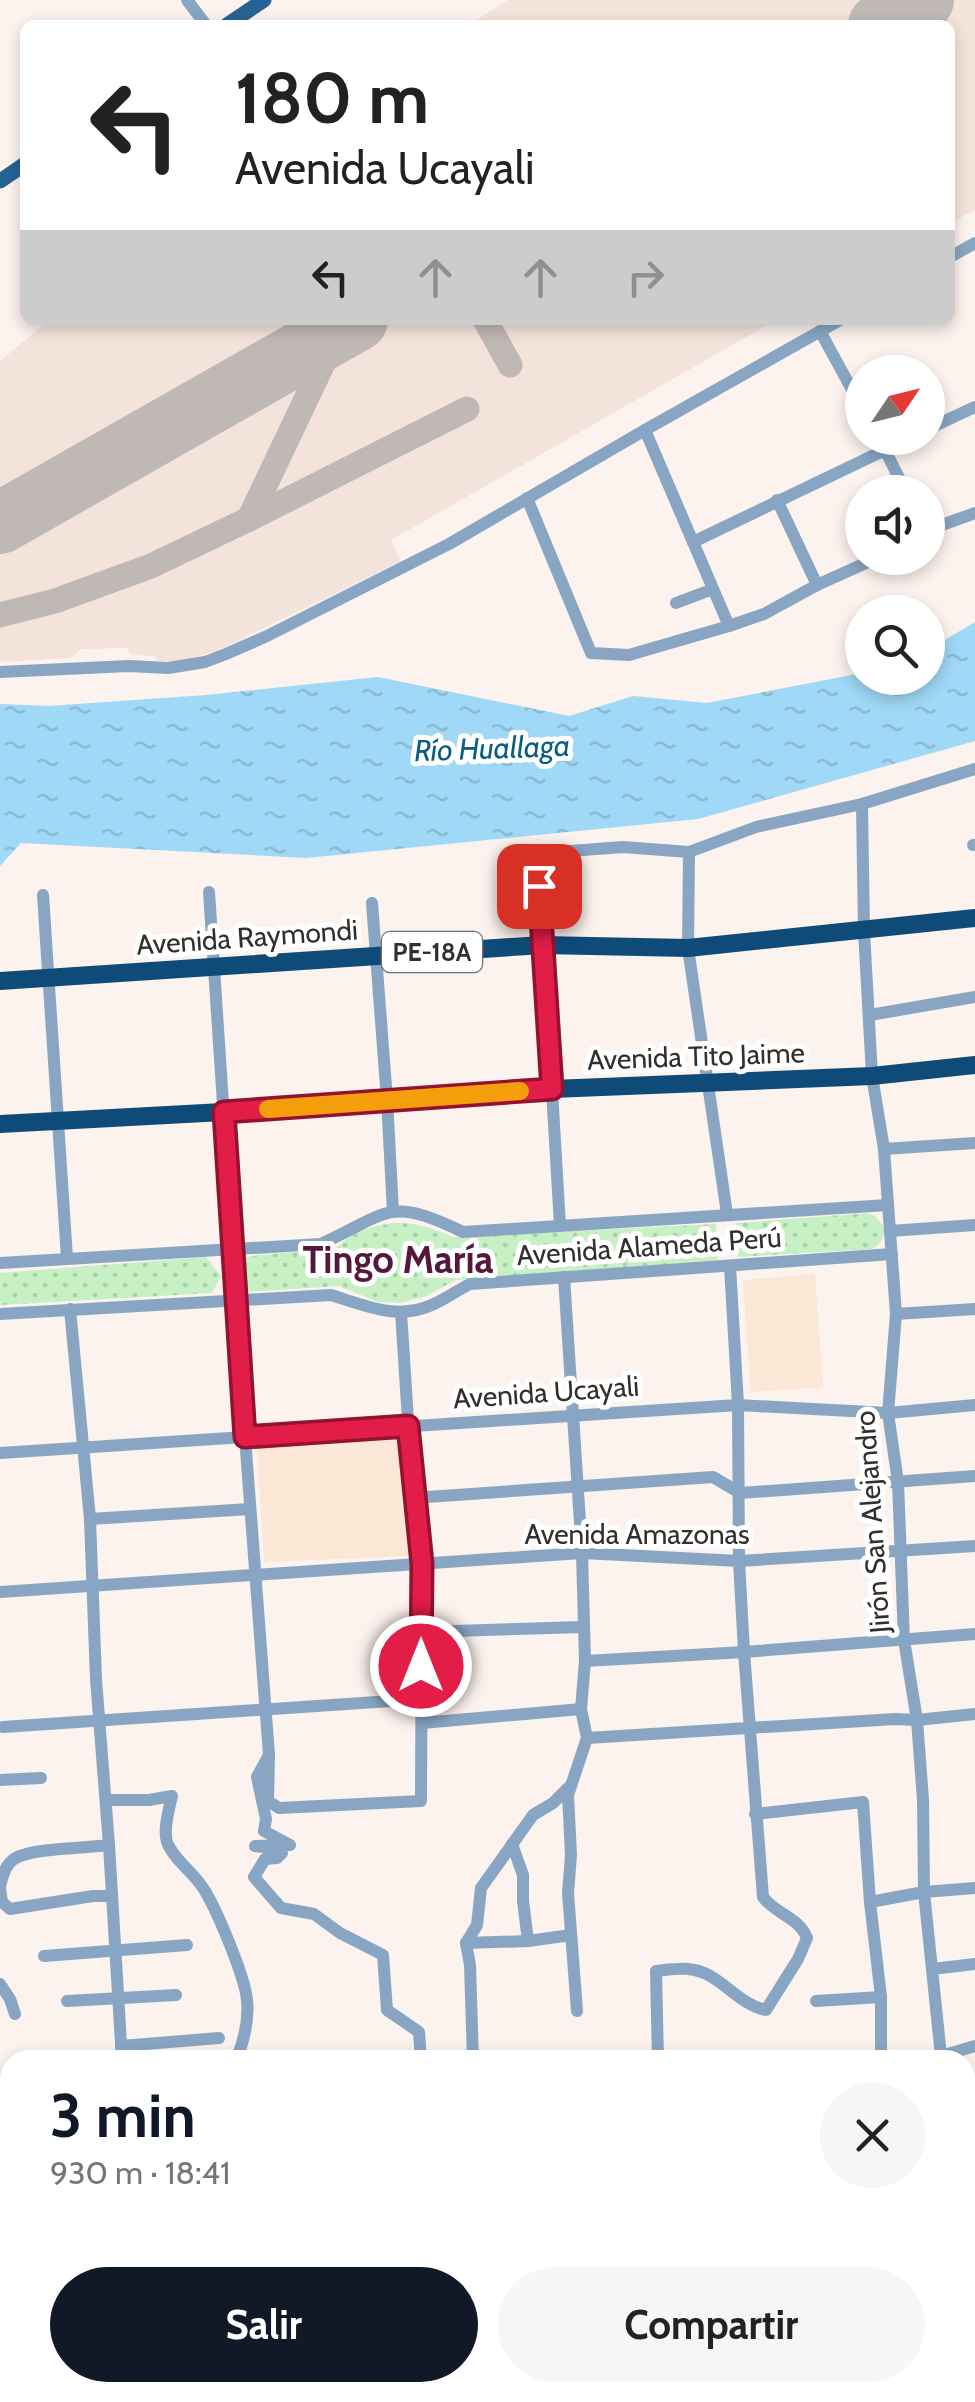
<!DOCTYPE html>
<html lang="es">
<meta charset="utf-8">
<style>
body{margin:0;font-family:Cabin,sans-serif;background:#f6f6f6;color:#222;height:100vh;display:flex;flex-direction:column;font-size:38px;white-space:nowrap}
*{box-sizing:border-box;margin:0}
p{font-size:32px;color:#767676}
.icon{flex:none;width:55px;height:55px;fill:none;stroke:currentColor;stroke-width:2;stroke-linecap:round;stroke-linejoin:round}
.map{position:relative;flex:1;overflow:hidden}
.drawer{position:absolute;left:0px;top:2050px;width:975px;height:352px;display:flex;flex-direction:column;background:#fff;border-radius:30px 30px 0 0;box-shadow:0 5px 15px #0003}
.drawer>*{flex:none}
.guide{position:absolute;left:20px;top:20px;width:935px;height:305px;border-radius:15px;box-shadow:0 5px 15px #0003;background:#fff;color:#222;overflow:hidden}
.needle{width:65px;rotate:55deg}
.tools{position:absolute;left:845px;top:355px;display:grid;gap:20px}
.tools a{display:grid;place-items:center;width:100px;height:100px;border-radius:50%;background:#fff;box-shadow:0 5px 15px #0003;font-size:50px}
.pin{position:absolute;display:grid;place-items:center;width:85px;height:85px;color:#fff;margin:-42px;border-radius:20px;box-shadow:0 5px 15px #0006}
.me{position:absolute;width:110px;margin:-55px;rotate:0deg;stroke-linejoin:round;filter:drop-shadow(0 0 8px #0008)}
.turn{display:flex;align-items:center;gap:35px;height:210px;padding:0 50px;font-size:45px}
.turn .icon{width:130px;height:130px;stroke-width:2.5}
.turn b{display:block;font-size:70px;line-height:85px}
.lanes{display:flex;align-items:center;height:95px;padding:0 50px;background:#0003;justify-content:center;gap:50px;direction:ltr}
.lanes .off{opacity:.35}
.round{display:grid;place-items:center;flex:none;width:105px;height:105px;border-radius:52px;background:#f6f6f6}
.headline{display:flex;align-items:center;justify-content:space-between;height:170px;padding:0 50px}
h1{font-size:60px;font-weight:800;line-height:75px;color:#111827}
.primary-button{display:flex;gap:20px;margin-top:auto;padding:20px 50px}
.primary-button a{flex:1;height:115px;border-radius:60px;background:#111827;color:#fff;font-size:40px;font-weight:800;line-height:115px;text-align:center}
.primary-button a+a{background:#f6f6f6;color:#222}
.map>svg:first-child{display:block}
</style>
<div class="map">
<svg width="975" height="2402" viewBox="0 0 975 2402">
<defs>
<pattern id="grass-dots" width="8" height="8" patternUnits="userSpaceOnUse" patternTransform="scale(2.5)"><rect width="8" height="8" fill="#c7f1c4"/><path d="M2 2h.1M6 6h.1" fill="none" stroke="#abcfa9" stroke-width="1.8" stroke-linecap="round"/></pattern>
<pattern id="water-ripples" width="26" height="14" patternUnits="userSpaceOnUse" patternTransform="scale(2.5)"><rect width="26" height="14" fill="#a0d8f7"/><path d="M2 4q2-2 4 0t4 0M15 11q2-2 4 0t4 0" fill="none" stroke="#8abad4"/></pattern>
</defs>
<rect width="100%" height="100%" fill="#fcf2ee"/>
<!-- built -->
<g fill="#f4e3db">
<polygon points="508,0 975,0 975,210 950,223 950,25 468,25"/>
<polygon points="49,320 776,320 391,540 401,561 217,651 180,661 157,661 154,656 132,655 126,648 81,649 71,658 0,662 0,361"/>
</g>
<!-- education -->
<g fill="#fae7d6">
<polygon points="815,1274 823,1387 751,1392 743,1280"/>
<polygon points="400,1436 410,1556 264,1562 257,1448"/>
</g>
<!-- grass -->
<g fill="url(#grass-dots)">
<path d="M869,1213C887,1222 889,1238 873,1249L738,1257L736,1223Z"/>
<path d="M393,1223C416,1222 432,1228 453,1237L716,1224L717,1260L456,1280L424,1297L400,1303L378,1302L339,1286L245,1292L242,1257L336,1248L353,1233L376,1226Z"/>
<polygon points="206,1257 221,1276 212,1293 0,1305 0,1273"/>
</g>
<!-- water -->
<polygon fill="url(#water-ripples)" points="975,622 975,741 698,819 306,858 21,843 0,866 0,704 49,706 206,695 378,677 569,716 633,696 707,703 862,673 862,678 928,678 928,650"/>
<g fill="none" stroke-linecap="round" stroke-linejoin="round">
<!-- taxiway -->
<g stroke="#c0b8b5" stroke-width="25">
<polyline points="485,320 510,365"/>
<polyline points="249,519 467,409"/>
<polyline points="0,615 55,601 151,566 249,519 339,330"/>
</g>
<!-- runway -->
<g stroke="#c0b8b5" stroke-width="62">
<polyline points="879,25 923,0"/>
<polyline points="0,523 357,320"/>
</g>
<!-- minor -->
<g stroke="#88a6c3" stroke-width="12">
<polyline points="187,0 206,25"/>
<polyline points="950,257 975,243"/>
<polyline points="820,331 862,408"/>
<polyline points="928,429 975,407"/>
<polyline points="645,430 729,626"/>
<polyline points="879,438 906,492"/>
<polyline points="527,498 591,653 629,655 729,626 764,614 817,585 877,558"/>
<polyline points="777,500 817,585"/>
<polyline points="928,530 975,513"/>
<polyline points="693,542 910,438"/>
<polyline points="676,603 713,589"/>
<polyline points="0,672 129,666 168,668 205,662 226,654 267,636 449,544 645,430 840,320"/>
<polyline points="862,804 864,931 872,1076 884,1149 896,1314 888,1413 898,1482 904,1640 917,1720 923,1800 924,1892 941,2056 975,2046"/>
<polyline points="973,845 975,845"/>
<polyline points="689,852 688,948 727,1214"/>
<polyline points="209,892 245,1437 269,1755 268,1801 279,1808 421,1801 422,1564 413,1498 401,1312"/>
<polyline points="43,895 67,1258"/>
<polyline points="372,903 387,1100 393,1211"/>
<polyline points="870,1015 975,997"/>
<polyline points="884,1149 975,1143"/>
<polyline points="560,1225 538,857 570,851 623,847 689,852 756,827 862,804 975,769"/>
<polyline points="890,1231 975,1225"/>
<path d="M0,1263L321,1244C390,1212 388,1196 463,1232L888,1205"/>
<polyline points="564,1277 582,1553 585,1661 581,1709 587,1738 568,1795 571,1855 568,1893 577,2011"/>
<polyline points="70,1309 90,1519 96,1679 109,1845 122,2060"/>
<path d="M0,1314L331,1295C366,1306 398,1321 434,1304C447,1298 458,1290 470,1284L892,1254"/>
<polyline points="896,1314 975,1309"/>
<polyline points="0,1453 738,1405 888,1413 975,1405"/>
<polyline points="413,1498 713,1477 740,1493 975,1476"/>
<polyline points="90,1519 250,1509"/>
<polyline points="0,1592 582,1553 739,1561 975,1546"/>
<polyline points="421,1632 583,1627"/>
<polyline points="585,1661 744,1652 975,1634"/>
<polyline points="422,1723 581,1709"/>
<polyline points="3,1727 421,1699"/>
<polyline points="587,1738 895,1719 917,1720 975,1714"/>
<polyline points="268,1757 257,1777 266,1819 264,1831 290,1845 255,1846 280,1849 282,1853 277,1858 265,1859 254,1877 281,1908 314,1914 340,1933 383,1955 387,2010 419,2032 421,2060"/>
<polyline points="0,1780 41,1778"/>
<path d="M106,1800H149L172,1796C169,1809 163,1829 167,1842C173,1858 191,1871 201,1885C215,1904 245,1977 247,2000C249,2020 244,2041 236,2060"/>
<polyline points="755,1814 863,1802 870,1902 881,1997 881,2060"/>
<polyline points="512,1844 523,1875 523,1901 528,1941"/>
<path d="M0,1887C2,1877 5,1865 14,1859C30,1848 88,1848 109,1845"/>
<polyline points="0,1888 2,1902 10,1909 93,1896 111,1896"/>
<polyline points="870,1902 924,1892 975,1888"/>
<polyline points="466,1943 528,1941 571,1935"/>
<polyline points="44,1956 187,1945"/>
<polyline points="932,1969 975,1964"/>
<polyline points="0,1984 10,1999 15,2014"/>
<polyline points="67,2001 176,1995"/>
<polyline points="816,2001 881,1997"/>
<polyline points="121,2046 219,2038"/>
<polyline points="473,2060 470,1965 466,1943 477,1925 481,1888 533,1815 553,1803 571,1785"/>
<path d="M658,2060L656,1971C666,1970 678,1968 688,1969C719,1971 736,2004 766,2010L798,1959L807,1938C799,1917 775,1914 763,1897L744,1652L739,1561L738,1405L730,1266"/>
<polyline points="0,2174 10,2173"/>
<polyline points="0,2215 0,2217"/>
<polyline points="236,2392 238,2402"/>
<polyline points="282,2392 287,2402"/>
</g>
<!-- major -->
<g stroke="#266395" stroke-width="15">
<polyline points="227,25 264,0"/>
<polyline points="0,181 25,164"/>
</g>
<!-- highway -->
<g stroke="#0f4b78" stroke-width="18">
<polyline points="0,981 542,945 688,948 975,918"/>
<polyline points="0,1124 223,1112 552,1089 872,1076 975,1065"/>
</g>
</g>
<g fill="none" stroke-linecap="round" stroke-linejoin="round">
<defs>
<polyline id="route" points="421,1666 422,1564 408,1426 245,1437 224,1112 552,1089 539,886"/>
</defs>
<!-- route casing -->
<use href="#route" stroke="#92132f" stroke-width="25"/>
<!-- route -->
<use href="#route" stroke="#e11d48" stroke-width="18"/>
<!-- slow -->
<polyline stroke="#f59e0b" stroke-width="18" points="268,1109 520,1091"/>
</g>
<g text-anchor="middle" dominant-baseline="central" stroke-width="10" stroke-linejoin="round" paint-order="stroke">
<!-- shield labels -->
<rect fill="#fff" stroke="#706d6c" stroke-width="2.5" x="382" y="932" width="100" height="40" rx="8"/>
<g font-size="25" font-weight="bold" fill="#322f2d">
<text x="432" y="952">PE-18A</text>
</g>
<!-- street labels -->
<g font-size="28" fill="#322f2d" stroke="#fff">
<text transform="translate(247 937) rotate(-4)">Avenida Raymondi</text>
<text transform="translate(696 1056) rotate(-2)">Avenida Tito Jaime</text>
<text transform="translate(649 1246) rotate(-4)">Avenida Alameda Perú</text>
<text transform="translate(546 1392) rotate(-4)">Avenida Ucayali</text>
<text transform="translate(872 1522) rotate(-94)">Jirón San Alejandro</text>
<text x="637" y="1534">Avenida Amazonas</text>
</g>
<!-- water labels -->
<g font-size="30" font-style="italic" fill="#0a5d7f" stroke="#fff">
<text transform="translate(492 748) rotate(-2)">Río Huallaga</text>
</g>
<!-- district labels -->
<g font-size="38" font-weight="bold" fill="#55183b" stroke="#fff">
<text x="398" y="1259">Tingo María</text>
</g>
</g>
</svg>
<div class="tools">
<a><svg class="needle" viewBox="-14 -14 28 28"><path d="M0-13l5 13h-10z" fill="#e53935"/><path d="M0 13l5-13h-10z" fill="#767676"/></svg></a>
<a><svg class="icon" aria-label="sound" viewBox="0 0 24 24"><path d="M4 9h4l5-4v14l-5-4H4zM17 9q2 3 0 6"/></svg></a>
<a><svg class="icon" aria-label="search" viewBox="0 0 24 24"><circle cx="10" cy="10" r="6"/><path d="M15 15l6 6"/></svg></a>
</div>
<div class="pin" style="left:539px;top:886px;background:#d93025"><svg class="icon" aria-label="arrive" viewBox="0 0 24 24"><path d="M6 21V4h12l-3 4 3 4H6"/></svg></div>
<svg class="me" style="left:421px;top:1666px" viewBox="-20 -20 40 40"><circle r="17" fill="#e11d48" stroke="#fff" stroke-width="3"/><path d="M0-11L8 9 0 5-8 9z" fill="#fff"/></svg>
<div class="guide">
<div class="turn"><svg class="icon" aria-label="left" viewBox="0 0 24 24"><path d="M17 20v-9H6M10 6l-5 5 5 5"/></svg><div><b>180 m</b>Avenida Ucayali</div></div>
<div class="lanes"><svg class="icon" aria-label="left" viewBox="0 0 24 24"><path d="M17 20v-9H6M10 6l-5 5 5 5"/></svg><svg class="icon off" aria-label="ahead" viewBox="0 0 24 24"><path d="M12 20V5M6 11l6-6 6 6"/></svg><svg class="icon off" aria-label="ahead" viewBox="0 0 24 24"><path d="M12 20V5M6 11l6-6 6 6"/></svg><svg class="icon off" aria-label="right" viewBox="0 0 24 24"><path d="M7 20v-9h11M14 6l5 5-5 5"/></svg></div>
</div>
<section class="drawer">
<div class="headline"><div><h1>3 min</h1><p>930 m · 18:41</p></div><a class="round"><svg class="icon" aria-label="close" viewBox="0 0 24 24"><path d="M6 6l12 12M18 6L6 18"/></svg></a></div>
<div class="primary-button"><a>Salir</a><a>Compartir</a></div>
</section>
</div>
